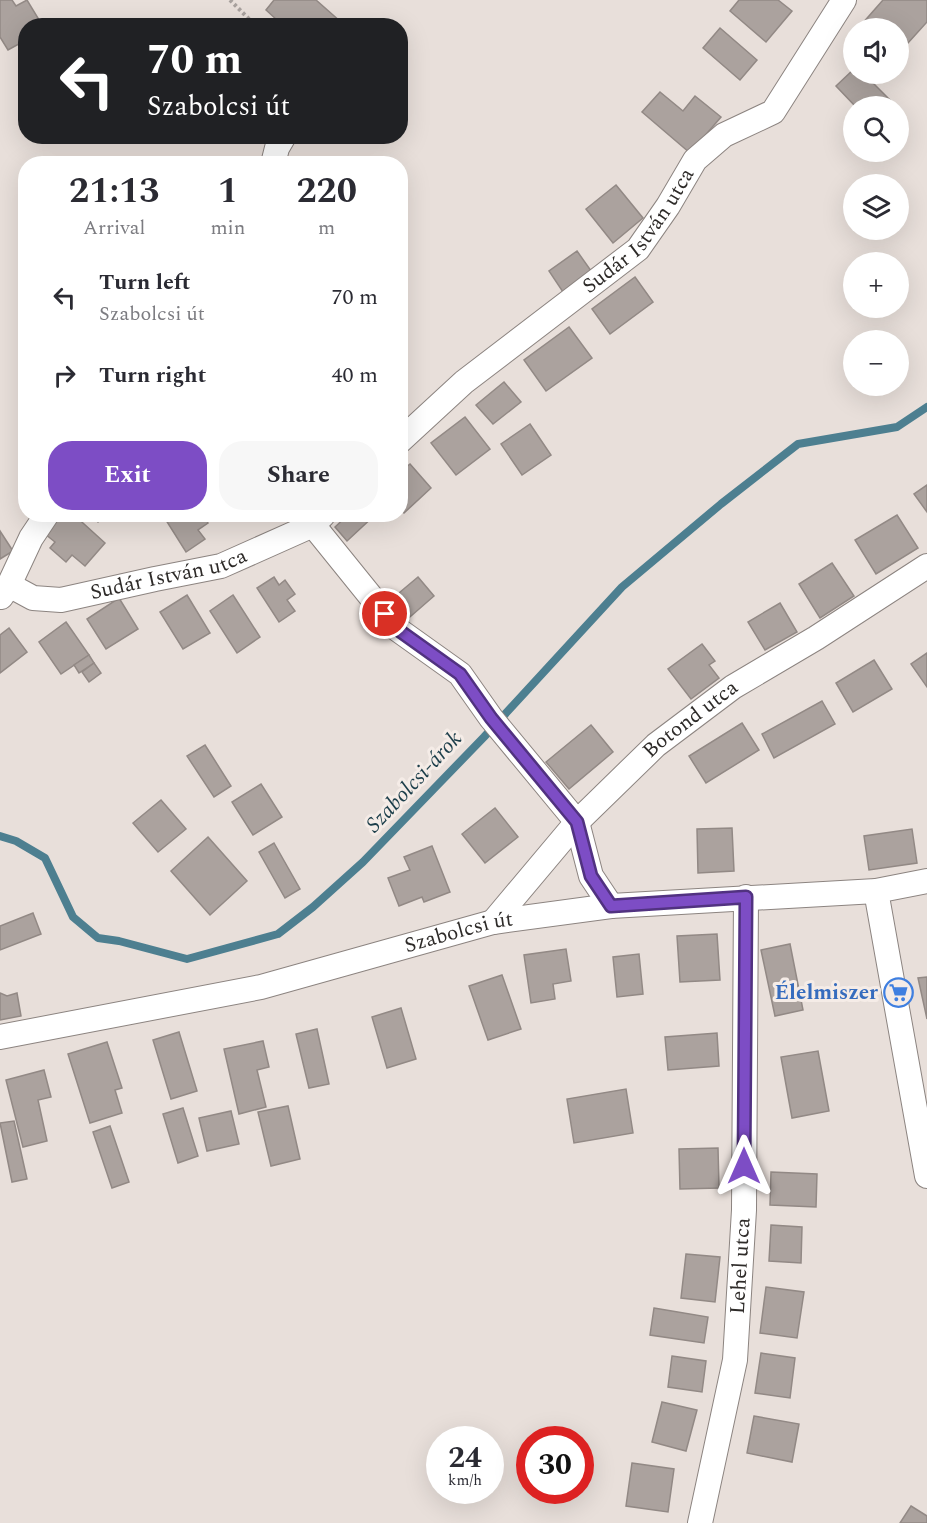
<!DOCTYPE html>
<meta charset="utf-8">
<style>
body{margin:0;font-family:Spectral,serif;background:#f7f7f7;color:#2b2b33;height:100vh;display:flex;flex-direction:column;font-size:22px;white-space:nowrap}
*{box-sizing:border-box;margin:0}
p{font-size:20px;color:#7c7c81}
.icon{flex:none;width:33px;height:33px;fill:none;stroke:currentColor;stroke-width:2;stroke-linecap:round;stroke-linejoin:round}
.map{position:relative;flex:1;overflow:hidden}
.sheet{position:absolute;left:18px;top:156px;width:390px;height:366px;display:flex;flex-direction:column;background:#fff;border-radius:24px;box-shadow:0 6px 24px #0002}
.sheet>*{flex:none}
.banner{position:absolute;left:18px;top:18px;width:390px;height:126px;border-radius:24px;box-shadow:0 6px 24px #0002;background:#202124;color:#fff;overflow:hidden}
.buttons{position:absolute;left:843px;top:18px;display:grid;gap:12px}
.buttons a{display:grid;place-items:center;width:66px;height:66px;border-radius:50%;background:#fff;box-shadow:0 6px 24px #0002;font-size:30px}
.speed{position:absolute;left:426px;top:1426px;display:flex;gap:12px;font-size:30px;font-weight:700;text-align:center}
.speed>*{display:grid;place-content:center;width:78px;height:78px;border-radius:50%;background:#fff;box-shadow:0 6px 24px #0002;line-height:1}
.speed small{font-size:15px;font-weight:400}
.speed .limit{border:9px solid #d22;background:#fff;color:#111}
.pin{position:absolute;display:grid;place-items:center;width:51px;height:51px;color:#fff;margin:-26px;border:3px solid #fff;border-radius:50%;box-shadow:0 2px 6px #0007}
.me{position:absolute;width:66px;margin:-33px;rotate:0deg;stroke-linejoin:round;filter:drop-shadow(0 0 4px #0008)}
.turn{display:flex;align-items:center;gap:21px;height:126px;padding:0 30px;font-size:27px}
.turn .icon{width:78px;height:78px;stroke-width:2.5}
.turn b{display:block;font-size:42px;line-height:51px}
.eta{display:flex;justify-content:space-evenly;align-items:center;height:102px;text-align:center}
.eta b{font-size:36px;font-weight:700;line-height:42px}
.primary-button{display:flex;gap:12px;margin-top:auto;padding:12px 30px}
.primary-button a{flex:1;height:69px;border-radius:24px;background:#7d4dc5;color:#fff;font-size:24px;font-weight:700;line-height:69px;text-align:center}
.primary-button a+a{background:#f7f7f7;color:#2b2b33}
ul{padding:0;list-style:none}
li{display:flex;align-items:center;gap:18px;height:78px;padding:0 30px}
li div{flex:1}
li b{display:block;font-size:22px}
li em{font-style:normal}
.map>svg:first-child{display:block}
</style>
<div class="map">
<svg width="927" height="1523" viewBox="0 0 927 1523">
<rect width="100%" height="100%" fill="#e8dfda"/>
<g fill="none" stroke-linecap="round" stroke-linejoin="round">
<!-- stream -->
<polyline stroke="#4d7f90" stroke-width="8" points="0,836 16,841 45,858 73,917 98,938 119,941 187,959 278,934 313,907 363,862 484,737 622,587 721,504 798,444 897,427 927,407"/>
</g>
<!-- building -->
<g fill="#aba29e" stroke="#928985" stroke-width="1.5">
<polygon points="0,0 12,0 16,6 27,0 41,23 37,26 26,26 26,40 8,50 0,37"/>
<polygon points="274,0 316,0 341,22 338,26 278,26 275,23 277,20 266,10"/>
<polygon points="739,0 778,0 792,11 766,42 730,11"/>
<polygon points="883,0 927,0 927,22 898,54 898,28 864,28 861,25"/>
<polygon points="720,28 757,60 740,80 703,48"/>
<polygon points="854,69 854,74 864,74 896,106 855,106 836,86"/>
<polygon points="660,92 683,111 695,96 721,117 690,153 642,112"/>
<polygon points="616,185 643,218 613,243 586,209"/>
<polygon points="577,251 594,275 565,295 549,271"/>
<polygon points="635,277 653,302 610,334 592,309"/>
<polygon points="569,327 592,358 546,391 524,360"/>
<polygon points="504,382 521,402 493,424 476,405"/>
<polygon points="465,417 490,449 456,475 431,443"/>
<polygon points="530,424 551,455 522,475 501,444"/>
<polygon points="410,464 431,488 404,513 400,509 400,472"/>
<polygon points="927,485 927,512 914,494"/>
<polygon points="62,514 73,514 105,543 85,566 72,555 66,562 50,548 55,542 45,534"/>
<polygon points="92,514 108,514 98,522"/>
<polygon points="169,514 203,514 208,523 198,530 205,539 186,552 164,517"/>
<polygon points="349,514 375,514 375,515 347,541 335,527"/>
<polygon points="897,515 918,548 876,574 855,540"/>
<polygon points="0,531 13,551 0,559"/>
<polygon points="832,563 854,596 820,618 799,584"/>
<polygon points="274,577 279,585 285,580 295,594 287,600 295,611 279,622 257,588"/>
<polygon points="418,577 434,596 403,623 387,603"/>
<polygon points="187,595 210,633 183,649 160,612"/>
<polygon points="233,595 260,637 237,653 210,611"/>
<polygon points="119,598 138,629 106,649 87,619"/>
<polygon points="780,603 797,632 765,650 748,622"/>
<polygon points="66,622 89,655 61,674 39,642"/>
<polygon points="9,628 27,652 0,673 0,635"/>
<polygon points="702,644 715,661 709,665 719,678 691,699 668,669"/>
<polygon points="927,653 927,687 911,664"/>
<polygon points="89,655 94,663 79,673 74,665"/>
<polygon points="874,660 892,689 853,712 836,683"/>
<polygon points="94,663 101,673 89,682 82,672"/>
<polygon points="822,701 835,724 774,758 762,734"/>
<polygon points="742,723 759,750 706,783 689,756"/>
<polygon points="591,725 613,752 569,789 546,762"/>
<polygon points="205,745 231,786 214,797 187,756"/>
<polygon points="261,784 282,817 253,835 232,802"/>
<polygon points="161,800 186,829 158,852 133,823"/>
<polygon points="495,808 518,837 485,863 462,834"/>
<polygon points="732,828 734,871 698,873 697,829"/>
<polygon points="912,829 917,863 869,870 864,836"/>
<polygon points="208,837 247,881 210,915 171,871"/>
<polygon points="274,843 300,889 285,898 259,852"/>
<polygon points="432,846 450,892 424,902 422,897 399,906 388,878 410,870 404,857"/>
<polygon points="33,913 41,934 0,950 0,926"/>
<polygon points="717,934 720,980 680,982 677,936"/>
<polygon points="790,944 803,1010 775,1016 761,950"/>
<polygon points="566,949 571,981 553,984 555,999 531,1003 524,955"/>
<polygon points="639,954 643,994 617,997 613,957"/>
<polygon points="502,975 521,1029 488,1040 469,986"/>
<polygon points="927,977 927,1019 918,978"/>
<polygon points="0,993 7,996 17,993 21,1016 0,1020"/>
<polygon points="401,1008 416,1059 387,1068 372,1017"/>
<polygon points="317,1029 329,1084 309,1088 296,1034"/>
<polygon points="179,1032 197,1091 171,1099 153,1040"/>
<polygon points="717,1033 719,1066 668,1070 665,1037"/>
<polygon points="263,1041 269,1067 257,1070 266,1107 239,1114 224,1049"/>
<polygon points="107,1042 122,1088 115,1090 122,1113 90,1123 68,1054"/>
<polygon points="818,1051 829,1111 792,1118 781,1057"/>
<polygon points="44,1070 51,1097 38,1100 47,1141 23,1147 6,1080"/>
<polygon points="626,1089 633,1133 574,1143 567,1099"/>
<polygon points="288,1106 300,1159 271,1166 258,1112"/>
<polygon points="183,1108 198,1156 178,1163 163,1114"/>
<polygon points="231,1111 239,1144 207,1151 199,1118"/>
<polygon points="14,1121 27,1179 12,1182 0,1123"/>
<polygon points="110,1126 129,1182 112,1188 93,1132"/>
<polygon points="718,1148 719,1188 680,1189 679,1149"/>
<polygon points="771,1172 817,1174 816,1207 770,1205"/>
<polygon points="771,1225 802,1227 801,1263 769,1261"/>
<polygon points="686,1254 720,1257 715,1302 681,1298"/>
<polygon points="766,1287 804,1292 797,1338 760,1333"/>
<polygon points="654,1308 708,1317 704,1343 650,1335"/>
<polygon points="761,1353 795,1358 790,1398 755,1393"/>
<polygon points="672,1356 706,1361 702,1392 668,1387"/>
<polygon points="662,1402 697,1410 686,1451 652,1442"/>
<polygon points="754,1416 799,1424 792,1462 747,1453"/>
<polygon points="632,1463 674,1469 668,1512 626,1506"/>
<polygon points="911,1506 927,1516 927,1523 900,1523"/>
</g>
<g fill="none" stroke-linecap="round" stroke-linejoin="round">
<defs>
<g id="minor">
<polyline points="273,164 277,148 284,136"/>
<path id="s1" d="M400,441L464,382L638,249L668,206L695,160L724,135L773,112L844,0"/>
<polyline points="313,525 397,629 460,674 491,718 577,822 591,876 611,906"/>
<path id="s2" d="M9,585L33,598L61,600L155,579L221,566L313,525L323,515"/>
<polyline points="1,597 9,585 31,538 47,514"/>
<polyline points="876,891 927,1176"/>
<path id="s3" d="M493,922L577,822L656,745L733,687L816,638L927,566"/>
<path id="s4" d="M0,1037L261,987L493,922L611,906L876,891L927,881"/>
<path id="s5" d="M700,1523L735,1360L744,1210L746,897"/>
</g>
</defs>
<!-- minor casing -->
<use href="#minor" stroke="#8c8480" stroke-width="26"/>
<!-- path -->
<polyline stroke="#a8a19e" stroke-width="4" stroke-dasharray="3 3" stroke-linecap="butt" points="230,0 256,26"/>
<!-- minor -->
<use href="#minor" stroke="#fff" stroke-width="24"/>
</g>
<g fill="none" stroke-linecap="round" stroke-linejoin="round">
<defs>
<polyline id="route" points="385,614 397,629 460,674 491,718 577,822 591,876 611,906 746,897 744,1166"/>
</defs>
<!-- route casing -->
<use href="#route" stroke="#513280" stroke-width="15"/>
<!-- route -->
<use href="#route" stroke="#7d4dc5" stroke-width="10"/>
</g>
<!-- icons -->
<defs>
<symbol id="supermarket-ring" viewBox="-11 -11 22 22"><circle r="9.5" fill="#f5ece7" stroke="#3f7fe0" stroke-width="1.5"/><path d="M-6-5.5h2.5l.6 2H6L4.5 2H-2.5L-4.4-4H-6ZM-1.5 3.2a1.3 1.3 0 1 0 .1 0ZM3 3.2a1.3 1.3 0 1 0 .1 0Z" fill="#3f7fe0"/></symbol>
</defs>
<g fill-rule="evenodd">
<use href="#supermarket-ring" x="882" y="976" width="33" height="33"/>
</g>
<g text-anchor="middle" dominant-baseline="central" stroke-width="6" stroke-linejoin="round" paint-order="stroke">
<!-- street labels -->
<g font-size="21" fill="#2e2b29" stroke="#f5ece7">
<text stroke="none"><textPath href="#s1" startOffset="320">Sudár István utca</textPath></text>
<text stroke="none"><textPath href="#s2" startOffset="166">Sudár István utca</textPath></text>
<text stroke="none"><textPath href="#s3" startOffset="284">Botond utca</textPath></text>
<text stroke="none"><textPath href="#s4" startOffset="471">Szabolcsi út</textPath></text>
<text stroke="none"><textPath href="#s5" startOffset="261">Lehel utca</textPath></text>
</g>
<!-- shop labels -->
<g font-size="21" font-weight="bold" fill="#366cbe" stroke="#f5ece7" text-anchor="end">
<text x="878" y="993">Élelmiszer</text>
</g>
<!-- water labels -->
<g font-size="22" font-style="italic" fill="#1c3e4a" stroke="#f5ece7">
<text transform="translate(414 782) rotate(-47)">Szabolcsi-árok</text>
</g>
</g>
</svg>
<div class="buttons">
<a><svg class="icon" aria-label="sound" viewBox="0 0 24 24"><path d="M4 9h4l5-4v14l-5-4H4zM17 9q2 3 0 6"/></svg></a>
<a><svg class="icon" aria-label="search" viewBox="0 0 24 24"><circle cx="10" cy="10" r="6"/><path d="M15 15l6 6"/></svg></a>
<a><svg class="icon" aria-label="layers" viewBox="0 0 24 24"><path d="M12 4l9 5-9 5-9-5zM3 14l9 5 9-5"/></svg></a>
<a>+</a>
<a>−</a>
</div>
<div class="speed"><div>24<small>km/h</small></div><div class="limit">30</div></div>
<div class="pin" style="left:385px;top:614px;background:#d93025"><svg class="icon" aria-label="arrive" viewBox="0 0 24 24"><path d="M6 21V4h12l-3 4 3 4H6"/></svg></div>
<svg class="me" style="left:744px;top:1166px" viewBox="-20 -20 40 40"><path d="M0-17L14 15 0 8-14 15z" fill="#7d4dc5" stroke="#fff" stroke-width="4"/></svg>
<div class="banner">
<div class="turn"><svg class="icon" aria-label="left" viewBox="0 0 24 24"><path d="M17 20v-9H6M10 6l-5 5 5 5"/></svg><div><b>70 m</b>Szabolcsi út</div></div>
</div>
<section class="sheet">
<div class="eta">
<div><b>21:13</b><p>Arrival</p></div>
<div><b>1</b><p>min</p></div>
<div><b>220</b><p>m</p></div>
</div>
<ul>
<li><svg class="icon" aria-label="left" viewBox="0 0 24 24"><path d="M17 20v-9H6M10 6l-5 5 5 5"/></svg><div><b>Turn left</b><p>Szabolcsi út</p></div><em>70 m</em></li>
<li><svg class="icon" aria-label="right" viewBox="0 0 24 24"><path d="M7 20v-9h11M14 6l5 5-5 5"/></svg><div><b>Turn right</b></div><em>40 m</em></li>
</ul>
<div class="primary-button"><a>Exit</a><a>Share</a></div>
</section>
</div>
